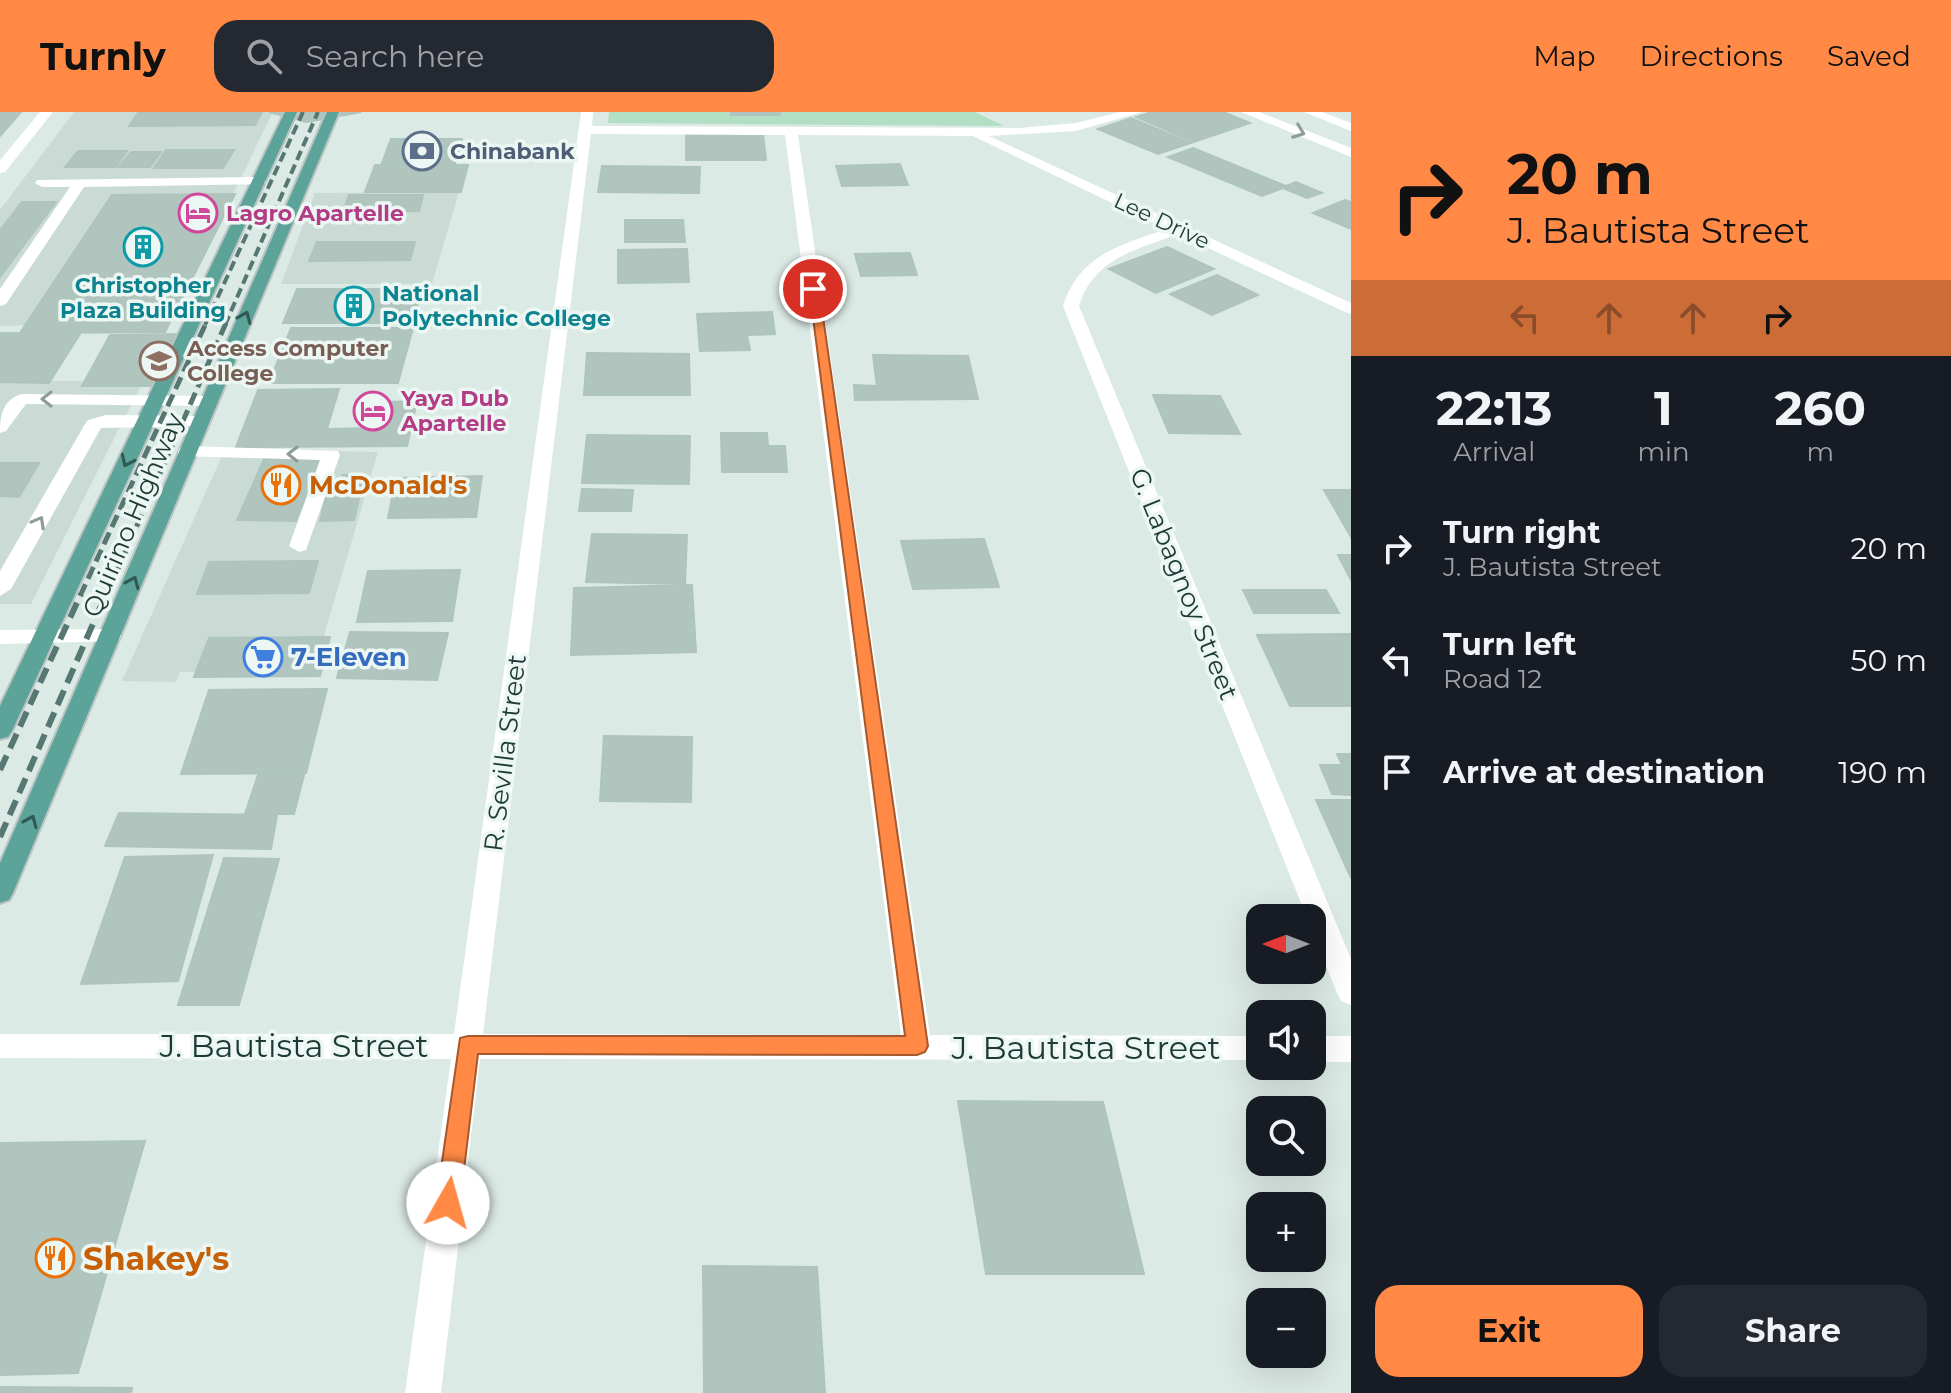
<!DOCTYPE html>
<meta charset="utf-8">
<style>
body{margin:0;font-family:Montserrat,sans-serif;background:#242831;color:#f1f3f6;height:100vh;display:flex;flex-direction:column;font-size:30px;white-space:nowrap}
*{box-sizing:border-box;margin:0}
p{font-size:26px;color:#9ea1a6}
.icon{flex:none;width:44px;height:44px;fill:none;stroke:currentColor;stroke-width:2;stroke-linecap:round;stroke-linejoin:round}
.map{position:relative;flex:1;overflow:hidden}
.details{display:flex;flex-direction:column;background:#171b24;width:600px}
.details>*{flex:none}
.top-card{background:#ff8945;color:#111;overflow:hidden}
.needle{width:52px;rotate:270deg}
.tools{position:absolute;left:1246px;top:792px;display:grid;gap:16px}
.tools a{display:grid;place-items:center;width:80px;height:80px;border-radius:16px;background:#171b24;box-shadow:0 8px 32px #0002;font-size:40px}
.pin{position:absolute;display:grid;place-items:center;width:68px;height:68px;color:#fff;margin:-34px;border:4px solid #fff;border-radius:50%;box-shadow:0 2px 8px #0007}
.me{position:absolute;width:88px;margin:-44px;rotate:7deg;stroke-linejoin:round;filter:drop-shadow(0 0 6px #0008)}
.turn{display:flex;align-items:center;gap:28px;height:168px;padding:0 24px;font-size:36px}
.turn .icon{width:104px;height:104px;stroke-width:2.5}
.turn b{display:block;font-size:56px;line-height:68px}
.lanes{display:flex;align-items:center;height:76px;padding:0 24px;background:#0003;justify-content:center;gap:40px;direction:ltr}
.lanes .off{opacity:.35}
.eta{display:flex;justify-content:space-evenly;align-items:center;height:136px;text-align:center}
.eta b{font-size:48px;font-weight:700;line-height:56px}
.button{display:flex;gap:16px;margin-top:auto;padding:16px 24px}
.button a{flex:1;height:92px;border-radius:24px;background:#ff8945;color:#111;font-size:32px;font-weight:700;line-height:92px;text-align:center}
.button a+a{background:#242831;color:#f1f3f6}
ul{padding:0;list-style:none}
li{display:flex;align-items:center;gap:24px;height:112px;padding:0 24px}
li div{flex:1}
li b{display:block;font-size:30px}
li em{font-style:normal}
header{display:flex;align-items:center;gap:48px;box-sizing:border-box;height:112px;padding:0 40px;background:#ff8945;color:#111}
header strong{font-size:38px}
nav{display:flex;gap:44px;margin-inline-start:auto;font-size:28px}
.search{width:560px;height:72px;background:#242831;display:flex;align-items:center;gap:20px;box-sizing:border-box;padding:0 28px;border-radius:24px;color:#9ea1a6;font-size:30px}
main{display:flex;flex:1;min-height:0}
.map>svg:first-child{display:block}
</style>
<header>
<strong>Turnly</strong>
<div class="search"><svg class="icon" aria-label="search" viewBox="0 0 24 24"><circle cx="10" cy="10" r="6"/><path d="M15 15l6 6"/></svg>Search here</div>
<nav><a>Map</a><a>Directions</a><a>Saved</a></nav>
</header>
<main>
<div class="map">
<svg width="1351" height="1281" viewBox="0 0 1351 1281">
<rect width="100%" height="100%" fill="#dceae5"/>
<!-- built -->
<g fill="#cadad5">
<polygon points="74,0 273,0 171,209 0,214 0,98"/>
<polygon points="459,80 432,172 281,172 315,81"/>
<polygon points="0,269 143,269 31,492 0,492"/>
<polygon points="225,337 378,340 313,561 180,560 176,570 122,569"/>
</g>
<!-- green -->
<polygon fill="#b2dec3" points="609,0 975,0 1004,14 608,11"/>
<!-- building -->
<g fill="#b1c5bf" stroke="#aec4be" stroke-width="2">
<polygon points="0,0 21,0 0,24"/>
<polygon points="262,0 255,13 129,14 138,1"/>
<polygon points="269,0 361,0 307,10"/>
<rect x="731" y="0" width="49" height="3"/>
<polygon points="1152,0 1223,0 1250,11 1194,30 1136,5"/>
<polygon points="1131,6 1191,31 1158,42 1098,17"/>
<polygon points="686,22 763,22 766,48 686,48"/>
<polygon points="391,27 462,27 455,52 382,51"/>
<polygon points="1193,36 1286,74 1296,70 1322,81 1307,86 1283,76 1262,84 1168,45"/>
<polygon points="166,38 234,38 223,56 154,56"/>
<polygon points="78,39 127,39 116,55 65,55"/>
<polygon points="131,40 161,40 150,55 119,55"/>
<polygon points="900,52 908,73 842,74 836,54"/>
<polygon points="375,53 468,53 461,80 365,80"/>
<polygon points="602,54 700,55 699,81 598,80"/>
<polygon points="235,82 165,220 20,221 112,83"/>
<polygon points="349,83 423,83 419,99 343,100"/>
<polygon points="1345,88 1351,90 1351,117 1313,101"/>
<polygon points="22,90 56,90 0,165 0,118"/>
<polygon points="625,108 683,108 685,130 625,130"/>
<polygon points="317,130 415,130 410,148 309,149"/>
<polygon points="1167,135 1214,157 1156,181 1109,157"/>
<polygon points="687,137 689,170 618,171 618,138"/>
<polygon points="910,141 917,163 861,164 855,142"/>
<polygon points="1217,163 1258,183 1212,203 1170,182"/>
<polygon points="297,177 422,177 413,211 283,211"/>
<polygon points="772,200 775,222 747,223 750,238 700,239 697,202"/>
<polygon points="291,216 413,216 398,271 269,271"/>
<polygon points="0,221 80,222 49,271 0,270"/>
<polygon points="180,222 156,274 82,274 110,223"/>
<polygon points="587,241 689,242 690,283 584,283"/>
<polygon points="873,243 968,244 978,287 855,288 854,273 877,274"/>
<polygon points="339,277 327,317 380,316 387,290 417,289 407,334 236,335 258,278"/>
<polygon points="1153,283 1220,284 1240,322 1169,321"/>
<polygon points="721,321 767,321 768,334 785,334 787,360 722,360"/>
<polygon points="587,323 690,324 689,372 582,371"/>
<polygon points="265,345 321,346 296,409 237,408"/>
<polygon points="0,351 39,351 19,385 0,384"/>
<polygon points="342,363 366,363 362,379 338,380"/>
<polygon points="482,364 476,405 388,406 396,366"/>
<polygon points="582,377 633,378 631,399 579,399"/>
<polygon points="1324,378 1351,378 1351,425"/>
<polygon points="326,383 360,383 354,408 320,409"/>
<polygon points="592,422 687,423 685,472 586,470"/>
<polygon points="984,427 999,475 913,477 901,429"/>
<polygon points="1338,443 1351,443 1351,468"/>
<polygon points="318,449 309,481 197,482 209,450"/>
<polygon points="460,458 452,509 357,510 368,459"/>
<polygon points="692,473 696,540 571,543 574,476"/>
<polygon points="1243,478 1326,478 1339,501 1254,501"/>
<polygon points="350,520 448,521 437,568 337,566"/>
<polygon points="1351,522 1351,594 1290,594 1257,523"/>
<polygon points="330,525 320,564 194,565 209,526"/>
<polygon points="327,577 306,661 181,662 209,578"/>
<polygon points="604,624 692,625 691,690 600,689"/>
<polygon points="1337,642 1351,642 1351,683 1332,682 1320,653 1342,653"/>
<polygon points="258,663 304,663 294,702 245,702"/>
<polygon points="1316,688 1351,688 1351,766"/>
<polygon points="119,701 277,703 271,737 105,734"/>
<polygon points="213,743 178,869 81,872 125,745"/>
<polygon points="224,746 279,747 239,893 178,893"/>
<polygon points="958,989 1103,990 1144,1162 986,1162"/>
<polygon points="145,1029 78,1261 0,1263 0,1031"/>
<polygon points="703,1154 817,1155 825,1281 704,1281"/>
<polygon points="0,1275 132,1276 131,1281 0,1281"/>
</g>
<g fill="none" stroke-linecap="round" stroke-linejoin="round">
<defs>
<g id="primary">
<polygon points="285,0 297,0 12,619 8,625 0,627 0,594"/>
<polygon points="327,0 339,0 13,781 9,788 0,791 0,751"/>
</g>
</defs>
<!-- primary casing -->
<use href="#primary" stroke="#bbc4c3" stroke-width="4"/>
<!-- service -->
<g fill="#fff" fill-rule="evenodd">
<polygon points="40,0 53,0 5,60 0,61 0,48"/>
<polygon points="259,65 266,69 264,72 84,75 6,192 0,194 0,177 70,75 42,75 35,71 37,68"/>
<path d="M22,282L209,284L218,289L209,294L26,292L6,319L0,321C0,303 3,287 22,282Z"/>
<polygon points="106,303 201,304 210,309 201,314 101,316 11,477 0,484 0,459 85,312 88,308"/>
<polygon points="187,334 338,339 340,343 306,438 299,440 289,434 320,348 180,344 178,340 180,336"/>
<polygon points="110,517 118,519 121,524 118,529 0,532 0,518"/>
</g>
<!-- minor -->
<g fill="#fff" fill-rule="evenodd">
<path d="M581,0H593L592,14L1019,16L1076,11L1120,0H1142L1076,19L989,24L1351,191V202L1345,200L1178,122C1136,138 1094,146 1079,194L1351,847V893L1341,889L1337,881L1312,819V806H1307L1063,194C1080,142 1119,134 1166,117L973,24L798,23L930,923L1260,924V948L480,947L441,1281H405L451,947L0,946V922H454ZM591,22L785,23L901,923L483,922Z"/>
<polygon points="1241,0 1259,0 1351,36 1351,45"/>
<polygon points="1304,0 1322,0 1351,11 1351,19"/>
<rect x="1312" y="924" width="39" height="26"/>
</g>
<!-- primary -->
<use href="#primary" fill="#5ca49a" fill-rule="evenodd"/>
<!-- rail-far2 -->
<g stroke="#567772" stroke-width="4" stroke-dasharray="10 5" stroke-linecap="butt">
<polyline points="205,213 303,0"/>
<polyline points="225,213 318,0"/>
</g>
<!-- rail-far1 -->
<g stroke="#567772" stroke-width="5" stroke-dasharray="13 6" stroke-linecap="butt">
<polyline points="80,484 206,211"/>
<polyline points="106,484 226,211"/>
</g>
<!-- rail -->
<g stroke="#567772" stroke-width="6" stroke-dasharray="16 8" stroke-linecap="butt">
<polyline points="0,658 81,482"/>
<polyline points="0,725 106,482"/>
</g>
</g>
<!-- one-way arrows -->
<defs><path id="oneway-chevron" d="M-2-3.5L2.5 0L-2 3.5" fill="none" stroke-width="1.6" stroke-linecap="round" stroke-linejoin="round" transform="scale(2)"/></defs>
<g stroke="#8e9c9a">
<use href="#oneway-chevron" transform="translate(1299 20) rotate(21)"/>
<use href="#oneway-chevron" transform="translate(47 287) rotate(-179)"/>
<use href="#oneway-chevron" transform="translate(293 342) rotate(-179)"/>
<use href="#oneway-chevron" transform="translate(39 410) rotate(-61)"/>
</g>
<g stroke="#305a54">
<use href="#oneway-chevron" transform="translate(245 205) rotate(-67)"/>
<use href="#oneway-chevron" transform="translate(127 349) rotate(115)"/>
<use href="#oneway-chevron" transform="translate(133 470) rotate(-67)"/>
<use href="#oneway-chevron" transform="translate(31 709) rotate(-67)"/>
</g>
<!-- route -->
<polygon fill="#ff8945" stroke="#a6592d" stroke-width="2" points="809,174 819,177 928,934 925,940 917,943 478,942 460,1091 456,1099 448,1103 439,1099 436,1091 460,926 468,924 905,924"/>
<!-- icons -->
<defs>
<symbol id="bank-ring" viewBox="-11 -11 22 22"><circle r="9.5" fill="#ecf7f3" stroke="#5c6f8a" stroke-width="1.5"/><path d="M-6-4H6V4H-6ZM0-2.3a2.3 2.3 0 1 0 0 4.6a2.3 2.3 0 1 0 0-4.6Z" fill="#5c6f8a"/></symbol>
<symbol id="hotel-ring" viewBox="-11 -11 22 22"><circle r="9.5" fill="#ecf7f3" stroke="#d1479c" stroke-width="1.5"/><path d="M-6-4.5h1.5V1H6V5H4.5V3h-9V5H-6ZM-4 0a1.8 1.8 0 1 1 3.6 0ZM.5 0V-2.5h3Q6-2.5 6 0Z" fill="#d1479c"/></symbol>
<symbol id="building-ring" viewBox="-11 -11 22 22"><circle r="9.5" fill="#ecf7f3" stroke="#0f9aa8" stroke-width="1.5"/><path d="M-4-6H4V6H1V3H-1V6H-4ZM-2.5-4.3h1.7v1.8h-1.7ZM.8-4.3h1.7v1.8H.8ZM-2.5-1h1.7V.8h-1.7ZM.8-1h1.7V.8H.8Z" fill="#0f9aa8"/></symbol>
<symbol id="university-ring" viewBox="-11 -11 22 22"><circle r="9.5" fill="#ecf7f3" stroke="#8d6e63" stroke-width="1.5"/><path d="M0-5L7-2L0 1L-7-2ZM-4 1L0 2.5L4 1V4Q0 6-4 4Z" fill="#8d6e63"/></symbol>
<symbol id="restaurant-ring" viewBox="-11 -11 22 22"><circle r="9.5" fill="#ecf7f3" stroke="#e8710a" stroke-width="1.5"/><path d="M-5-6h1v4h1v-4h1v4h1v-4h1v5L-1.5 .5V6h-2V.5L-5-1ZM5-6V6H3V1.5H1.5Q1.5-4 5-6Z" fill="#e8710a"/></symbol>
<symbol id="supermarket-ring" viewBox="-11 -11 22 22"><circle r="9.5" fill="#ecf7f3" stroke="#3f7fe0" stroke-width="1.5"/><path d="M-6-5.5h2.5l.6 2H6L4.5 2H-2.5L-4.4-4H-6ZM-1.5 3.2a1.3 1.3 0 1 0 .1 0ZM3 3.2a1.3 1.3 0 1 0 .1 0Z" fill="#3f7fe0"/></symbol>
</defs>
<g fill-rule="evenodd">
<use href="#bank-ring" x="400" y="17" width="44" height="44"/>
<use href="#hotel-ring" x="176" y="79" width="44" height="44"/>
<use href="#building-ring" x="121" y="113" width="44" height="44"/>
<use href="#building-ring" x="332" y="172" width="44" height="44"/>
<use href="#university-ring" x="137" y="227" width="44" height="44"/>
<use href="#hotel-ring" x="351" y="277" width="44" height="44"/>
<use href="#restaurant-ring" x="259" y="351" width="44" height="44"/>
<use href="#supermarket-ring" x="241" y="523" width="44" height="44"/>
<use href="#restaurant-ring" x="33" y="1124" width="44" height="44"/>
</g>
<g text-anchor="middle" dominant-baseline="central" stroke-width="7" stroke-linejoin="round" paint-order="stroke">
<!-- far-service labels -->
<g font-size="22" font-weight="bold" fill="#4e5e75" stroke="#ecf7f3" text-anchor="start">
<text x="450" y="39">Chinabank</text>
</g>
<!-- far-hotel labels -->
<g font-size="22" font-weight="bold" fill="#b23c85" stroke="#ecf7f3" text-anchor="start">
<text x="226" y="101">Lagro Apartelle</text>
<text x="401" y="286">Yaya Dub<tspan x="401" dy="25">Apartelle</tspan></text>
</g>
<!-- far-street labels -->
<g font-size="22" fill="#1d3a36" stroke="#ecf7f3">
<text transform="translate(1162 109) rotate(25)">Lee Drive</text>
</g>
<!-- far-culture labels -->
<g font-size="22" font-weight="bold" fill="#0d838f" stroke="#ecf7f3">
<text x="143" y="173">Christopher<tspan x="143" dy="25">Plaza Building</tspan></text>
<text x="382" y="181" text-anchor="start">National<tspan x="382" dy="25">Polytechnic College</tspan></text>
</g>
<!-- far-education labels -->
<g font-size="22" font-weight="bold" fill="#785e54" stroke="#ecf7f3" text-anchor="start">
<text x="187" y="236">Access Computer<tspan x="187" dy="25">College</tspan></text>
</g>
<!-- food labels -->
<g font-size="26" font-weight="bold" fill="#c56008" stroke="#ecf7f3" text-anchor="start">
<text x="309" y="373">McDonald's</text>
</g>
<!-- street labels -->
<g font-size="26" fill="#1d3a36" stroke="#ecf7f3">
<text transform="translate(133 403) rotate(-67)">Quirino Highway</text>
<text transform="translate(1184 472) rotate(68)">G. Labagnoy Street</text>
<text transform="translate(505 641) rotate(-83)">R. Sevilla Street</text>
</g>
<!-- shop labels -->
<g font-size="26" font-weight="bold" fill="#366cbe" stroke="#ecf7f3" text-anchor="start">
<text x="291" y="545">7-Eleven</text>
</g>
<!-- near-street labels -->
<g font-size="32" fill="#1d3a36" stroke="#ecf7f3">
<text x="294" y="933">J. Bautista Street</text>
<text x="1086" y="935">J. Bautista Street</text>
</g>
<!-- near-food labels -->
<g font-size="32" font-weight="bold" fill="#c56008" stroke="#ecf7f3" text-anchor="start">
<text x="83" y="1146">Shakey's</text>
</g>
</g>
</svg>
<div class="tools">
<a><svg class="needle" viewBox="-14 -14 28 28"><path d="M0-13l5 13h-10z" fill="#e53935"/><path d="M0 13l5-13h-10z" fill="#9ea1a6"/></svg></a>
<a><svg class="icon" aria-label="sound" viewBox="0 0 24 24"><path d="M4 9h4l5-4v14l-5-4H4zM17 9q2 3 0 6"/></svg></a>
<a><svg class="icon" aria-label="search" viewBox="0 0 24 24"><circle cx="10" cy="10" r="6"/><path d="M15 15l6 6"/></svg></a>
<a>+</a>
<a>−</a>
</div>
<div class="pin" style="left:813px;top:177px;background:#d93025"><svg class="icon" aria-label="arrive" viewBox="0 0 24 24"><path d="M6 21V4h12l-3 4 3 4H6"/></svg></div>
<svg class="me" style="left:448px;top:1091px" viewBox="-20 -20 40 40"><circle r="19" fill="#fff"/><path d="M0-13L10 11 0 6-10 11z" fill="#ff8945"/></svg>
</div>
<section class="details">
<div class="top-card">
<div class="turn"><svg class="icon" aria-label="right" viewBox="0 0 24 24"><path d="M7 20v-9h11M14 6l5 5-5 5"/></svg><div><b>20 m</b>J. Bautista Street</div></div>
<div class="lanes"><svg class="icon off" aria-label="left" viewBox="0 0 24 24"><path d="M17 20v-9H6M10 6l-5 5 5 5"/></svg><svg class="icon off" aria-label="ahead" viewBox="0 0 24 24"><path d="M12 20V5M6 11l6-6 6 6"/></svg><svg class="icon off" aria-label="ahead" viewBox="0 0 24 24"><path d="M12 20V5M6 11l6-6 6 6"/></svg><svg class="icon" aria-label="right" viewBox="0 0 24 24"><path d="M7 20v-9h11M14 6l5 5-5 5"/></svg></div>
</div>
<div class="eta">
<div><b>22:13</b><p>Arrival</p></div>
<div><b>1</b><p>min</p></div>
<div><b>260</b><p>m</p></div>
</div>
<ul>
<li><svg class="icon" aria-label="right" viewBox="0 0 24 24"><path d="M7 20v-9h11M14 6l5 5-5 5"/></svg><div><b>Turn right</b><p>J. Bautista Street</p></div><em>20 m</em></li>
<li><svg class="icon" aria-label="left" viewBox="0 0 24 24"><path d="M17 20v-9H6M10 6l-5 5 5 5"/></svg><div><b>Turn left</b><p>Road 12</p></div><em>50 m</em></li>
<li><svg class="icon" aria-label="arrive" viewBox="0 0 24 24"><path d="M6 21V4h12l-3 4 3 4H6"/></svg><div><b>Arrive at destination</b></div><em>190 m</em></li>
</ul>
<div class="button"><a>Exit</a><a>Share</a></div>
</section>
</main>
